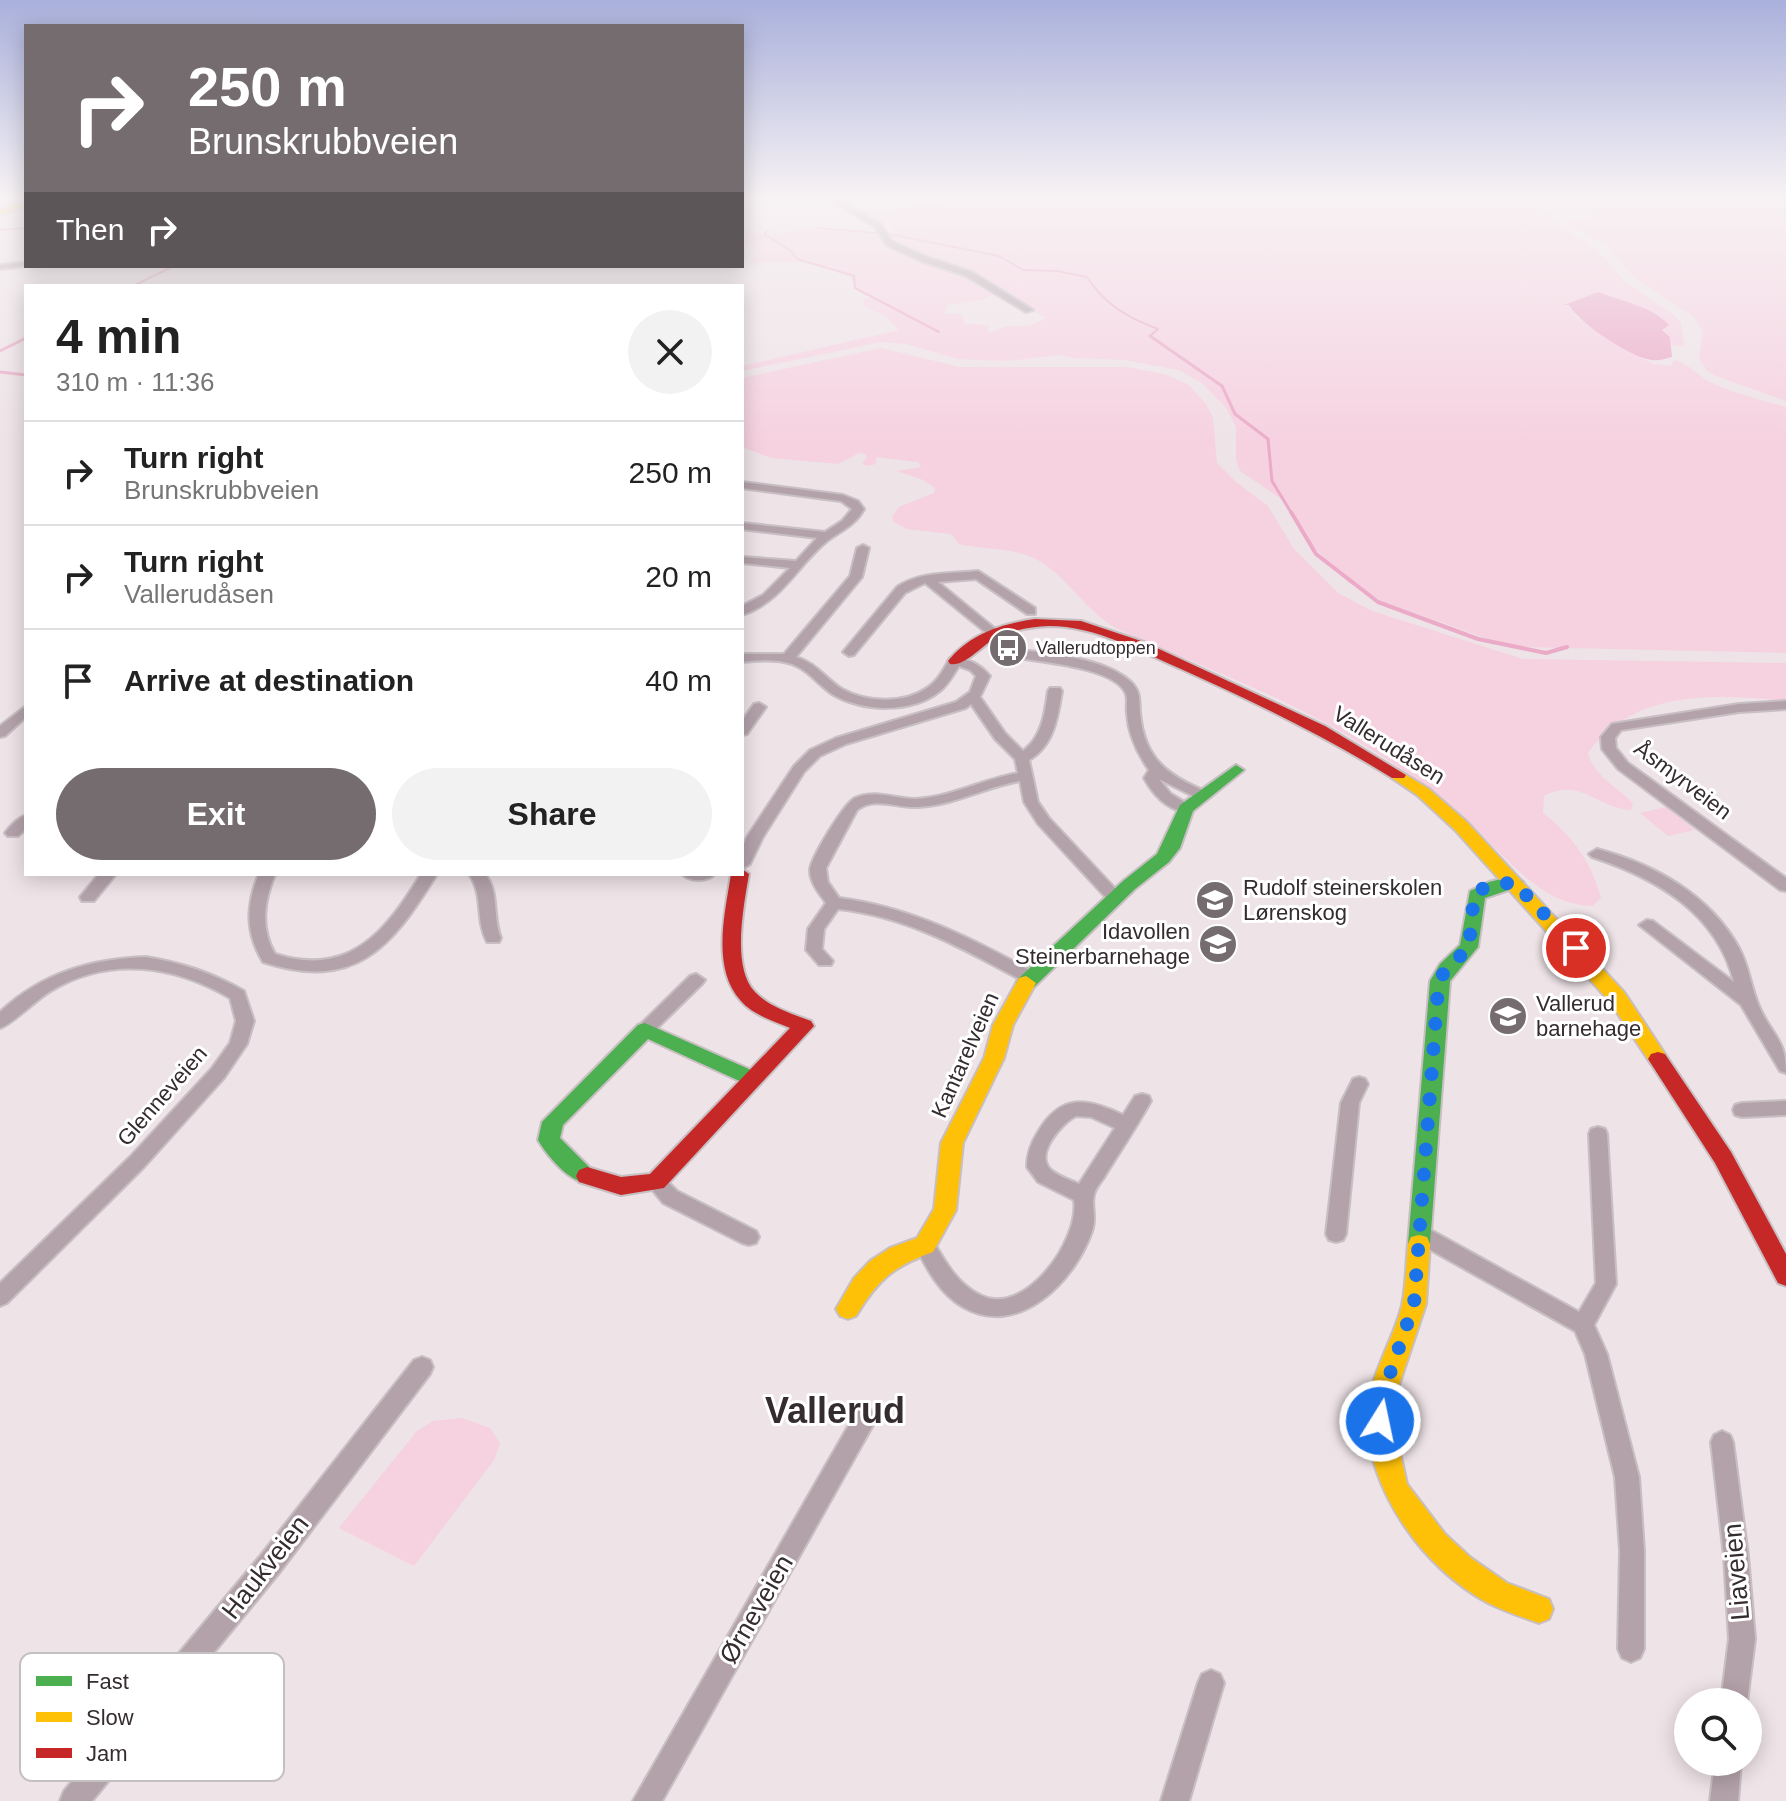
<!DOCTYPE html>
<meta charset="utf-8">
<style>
body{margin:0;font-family:Helvetica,sans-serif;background:#f2f2f2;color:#222;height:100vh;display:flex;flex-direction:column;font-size:30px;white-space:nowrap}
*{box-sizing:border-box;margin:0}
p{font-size:26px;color:#767676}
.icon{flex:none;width:44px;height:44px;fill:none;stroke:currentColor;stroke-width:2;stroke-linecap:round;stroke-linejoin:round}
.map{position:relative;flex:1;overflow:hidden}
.drawer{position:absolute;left:24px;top:284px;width:720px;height:592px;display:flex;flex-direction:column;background:#fff;border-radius:0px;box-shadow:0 4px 20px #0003}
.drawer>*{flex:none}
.banner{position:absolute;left:24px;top:24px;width:720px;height:244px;border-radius:0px;box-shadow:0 4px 20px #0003;background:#756c6f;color:#fff;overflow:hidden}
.tools{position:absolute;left:1674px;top:1688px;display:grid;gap:16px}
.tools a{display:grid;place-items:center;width:88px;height:88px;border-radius:50%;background:#fff;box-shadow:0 4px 20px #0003;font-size:40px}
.pin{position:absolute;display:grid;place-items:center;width:68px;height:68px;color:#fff;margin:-34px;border:4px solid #fff;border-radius:50%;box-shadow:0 2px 8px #0007}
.me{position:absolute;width:88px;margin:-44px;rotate:10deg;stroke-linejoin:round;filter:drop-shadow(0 0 6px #0008)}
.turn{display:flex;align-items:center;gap:28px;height:168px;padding:0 32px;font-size:36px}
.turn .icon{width:104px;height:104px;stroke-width:2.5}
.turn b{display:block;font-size:56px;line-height:68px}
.then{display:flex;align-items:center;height:76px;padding:0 32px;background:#0003;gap:16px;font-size:30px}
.round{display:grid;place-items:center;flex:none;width:84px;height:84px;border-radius:42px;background:#f2f2f2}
.summary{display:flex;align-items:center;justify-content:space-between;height:136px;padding:0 32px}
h1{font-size:48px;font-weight:700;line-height:60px}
.action{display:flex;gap:16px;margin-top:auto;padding:16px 32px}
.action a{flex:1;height:92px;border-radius:48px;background:#756c6f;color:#fff;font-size:32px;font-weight:700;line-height:92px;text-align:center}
.action a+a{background:#f2f2f2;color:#222}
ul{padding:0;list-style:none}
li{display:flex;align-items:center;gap:24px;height:104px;padding:0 32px;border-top:2px solid #e0e0e0}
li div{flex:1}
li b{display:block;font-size:30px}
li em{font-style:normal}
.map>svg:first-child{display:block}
</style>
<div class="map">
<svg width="1786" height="1801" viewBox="0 0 1786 1801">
<rect width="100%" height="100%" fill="#eee3e7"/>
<!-- green -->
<g fill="#f6d1e0" fill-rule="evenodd">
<path d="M949,196H1540L1537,204L1557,224L1598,251L1624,281L1674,315L1681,323L1684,346L1672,345L1670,337L1662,330L1667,324L1660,316L1643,308L1598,292L1564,304L1569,306L1577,318L1653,364L1671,366L1674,360C1687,362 1699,377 1712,383C1736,394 1761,400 1786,407V653L1520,647L1493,641L1382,601L1349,583L1306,539L1293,511L1286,502L1240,471L1236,459V427L1227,409L1202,383L1178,370L1125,360L1074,358L1060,355L1006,361L958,359L906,344L882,342L742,371V366L899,330L885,316L864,306L863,299L881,295L865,296L853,285L850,275L805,262L748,263L759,254L751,245L742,243V228L763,235L813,229L877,235L895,234L896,231L890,228L891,225H882L854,209L882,211L947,200ZM999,292L1046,318L1029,326H1007L988,333L989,325L964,324V319L960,314L944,313L947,305L983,299Z"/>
<polygon points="1555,196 1786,196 1786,401 1716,376 1707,371 1699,358 1703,332 1694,317 1633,276 1606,244 1563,221 1594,220 1585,209 1574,210 1574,214 1557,213 1551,199"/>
<path d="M881,348L960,367H1126L1165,374L1189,385L1206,404L1213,418L1217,463L1236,482L1268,506L1294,549L1338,593L1372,611L1523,659L1786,663V701C1716,694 1633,689 1588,753C1593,775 1618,788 1633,803L1631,810C1596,808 1581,777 1544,796L1543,813C1572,835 1592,863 1601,898L1593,906C1532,905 1494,839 1449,804C1396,762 1334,725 1274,697C1223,673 1169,653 1118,629C1086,613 1068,576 1036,559C1012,547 984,550 959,544L951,534L907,529L894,522L892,517L899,507L934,493L935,488L923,480L897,471L921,467L918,462L876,457V464L866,466L862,464L867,457L865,454L859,453L838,464L771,458L742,447V378Z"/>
<polygon points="1666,807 1695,830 1668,836 1640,813"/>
<polygon points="462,1418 490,1428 500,1443 494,1460 414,1566 339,1528 417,1431 433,1421"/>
</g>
<!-- water -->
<path fill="#ebaac7" d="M1598,292C1623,302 1652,306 1669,325L1662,330L1670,337L1672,357C1664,359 1656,362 1647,359C1626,354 1578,322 1569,305H1564Z"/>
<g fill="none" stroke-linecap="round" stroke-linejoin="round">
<!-- stream-far2 -->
<g stroke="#ebaac7" stroke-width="2">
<polyline points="817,228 876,233"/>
<polyline points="0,230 26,228"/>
<polyline points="768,231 764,234 790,250 797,259 854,276 855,288 939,332"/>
<path d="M889,234L999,256L1023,270L1057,271L1087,277C1104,304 1128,318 1158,329L1150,336L1153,338"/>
<polyline points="133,286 174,266"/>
</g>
<!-- stream-far1 -->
<g stroke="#ebaac7" stroke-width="3">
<polyline points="1150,336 1222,386 1235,414 1268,439 1272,481 1292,514"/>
<polyline points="0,351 26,338"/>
<polyline points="0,372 26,375"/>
</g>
<!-- stream -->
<polyline stroke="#ebaac7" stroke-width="4" points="1291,512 1316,554 1378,602 1478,639 1546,653 1567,647"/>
<defs>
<g id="street">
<polygon points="823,196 832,196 881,224 892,241 927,257 972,272 1033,310 1026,312 966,276 921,261 886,245 875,227"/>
<polygon points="26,262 27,266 0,269 0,265"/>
<path d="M742,482L843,495L858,501L864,509C855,526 840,531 826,542C797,566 782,602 742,615V606L763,595L790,568L742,563V557L796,561L817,538L742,529V523L825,532L842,521L852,509L841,501L742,488Z"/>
<path d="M863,545L869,548L862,577L796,657C816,663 825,678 842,689C867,703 904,704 927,688C938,681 944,669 950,658C966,657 980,664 990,676L980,697L1005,733L1023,751C1042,737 1045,713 1048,691L1050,688H1060L1062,691C1058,716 1054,746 1029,760L1038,802L1049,818L1124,898L1116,903L1110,902L1038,824L1024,802L1020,781C985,787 953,806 917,807C896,808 875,796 857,810L826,868L828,882L839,898C911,907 973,939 1035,973L1037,977L1035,981H1023C964,949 906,916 838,909L824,929L822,949L833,961L831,965H819L806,950L808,929L826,903C819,893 810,883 810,870C811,858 844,803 855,798C875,789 896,799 916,799C951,797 984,779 1018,773L1015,759L995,739L971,704L966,708L846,744L820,756L804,772L763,837L750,864L742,869V848L747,837L794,766L810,750L836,738L956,702L970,692L976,676L970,670L959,666C953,675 948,685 940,691C912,714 862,712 832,694C818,685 809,670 792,664C776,659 759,660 742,662V654H784L850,576L857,548Z"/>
<path d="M978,571L1035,608V614H1027L976,579L938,582L999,632L993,636L989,635L925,583L905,593L854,655L849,656L843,652L897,587C920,571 951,574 978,571Z"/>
<path d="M1004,648C1041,653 1106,656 1133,684C1141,693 1139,702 1140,713C1144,759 1168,776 1207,792L1209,795L1207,798H1197L1159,779L1171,794L1191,806L1193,809L1186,813C1166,808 1154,796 1144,778L1149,770C1137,753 1128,733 1127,713C1126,707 1128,700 1126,694C1115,665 1027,661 999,655L998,652Z"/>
<polygon points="1786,701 1786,709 1739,712 1621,730 1615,738 1616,748 1628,763 1786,878 1786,891 1780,890 1618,769 1602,749 1601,737 1612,724 1739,704"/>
<polygon points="759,703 766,707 747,734 742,735 742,721 754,704"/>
<polygon points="26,706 26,717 5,736 0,737 0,726"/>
<path d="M26,815V829L18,836H8L5,833C10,826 18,818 26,815Z"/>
<path d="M1597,849C1654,864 1710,895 1739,948C1749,966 1751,988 1759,1006C1771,1035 1786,1038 1786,1073L1780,1071L1741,1005L1639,925L1647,920L1653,921L1734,982C1717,913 1656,878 1592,857L1589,854Z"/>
<polygon points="99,874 116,874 94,901 82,901 80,897"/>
<path d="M259,874H275C264,901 260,928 275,954C350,978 386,931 421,874H437C392,947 356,992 263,962C245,932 246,905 259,874Z"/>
<path d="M469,874H485C500,893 492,917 501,938L499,942H487C475,920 484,895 469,874Z"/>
<path d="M682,874H715C708,882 689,882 682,874Z"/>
<path d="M146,957C183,963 212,973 244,991L254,1021L247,1044L224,1078L144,1167L7,1303L0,1306V1283L130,1157L212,1068L230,1043L236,1021L230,998C174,965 108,955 49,992C36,1000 11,1025 0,1028V1012C42,973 90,959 146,957Z"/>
<polygon points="696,974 705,980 702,984 651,1034 639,1034 636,1030 639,1026 690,976"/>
<polygon points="1359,1077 1365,1079 1368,1084 1359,1103 1346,1234 1343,1240 1336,1242 1329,1240 1326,1234 1341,1103 1353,1079"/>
<path d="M1142,1094L1149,1096L1151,1101C1137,1126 1121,1150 1106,1174C1103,1180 1095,1188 1094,1195C1091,1205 1097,1218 1092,1231C1075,1281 1019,1339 963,1307C940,1294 926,1268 915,1245L918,1239L925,1237L932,1239C944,1260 957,1284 980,1295C1025,1318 1080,1240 1074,1200L1038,1182L1027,1167C1027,1153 1031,1143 1038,1132C1061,1093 1087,1098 1123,1115L1135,1096ZM1076,1116L1091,1117L1115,1128L1079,1184C1070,1180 1057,1176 1050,1169C1035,1153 1062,1123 1076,1116Z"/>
<polygon points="1786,1101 1786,1115 1742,1117 1735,1115 1733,1110 1735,1105 1742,1103"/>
<polygon points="1598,1127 1605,1129 1607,1134 1616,1284 1594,1325 1607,1354 1639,1477 1644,1551 1644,1649 1640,1658 1631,1662 1622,1658 1618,1649 1620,1551 1615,1477 1585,1354 1575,1331 1413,1240 1410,1234 1413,1228 1420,1226 1427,1228 1579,1312 1596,1283 1589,1134 1591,1129"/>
<polygon points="656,1174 663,1177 677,1191 756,1231 759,1237 756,1243 749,1245 742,1243 663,1203 646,1182 649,1177"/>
<polygon points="422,1357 430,1360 433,1367 430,1374 279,1573 92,1801 60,1801 64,1791 261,1555 414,1360"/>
<polygon points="865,1408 873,1411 876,1418 873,1425 662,1801 633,1801 857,1411"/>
<polygon points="1722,1431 1730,1435 1733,1442 1748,1556 1755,1639 1747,1702 1721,1702 1729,1639 1724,1556 1711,1442 1714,1435"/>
<polygon points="1211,1670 1220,1674 1224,1683 1189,1801 1161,1801 1198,1683 1202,1674"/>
<polygon points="1715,1762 1741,1762 1738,1801 1710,1801"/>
</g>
<g id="fast">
<polygon points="1236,765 1244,770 1193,811 1180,848 1169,862 1135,889 1033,988 1019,988 1016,983 1019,978 1123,881 1157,854 1180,805"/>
<polygon points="1514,876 1523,882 1520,886 1485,898 1478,947 1450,981 1430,1244 1427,1251 1419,1253 1411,1251 1408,1244 1430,981 1440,964 1460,945 1470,891 1489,882"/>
<path d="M645,1023L760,1074L763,1079L760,1084H746L648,1039L563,1125L560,1138L598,1176L595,1182C574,1189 548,1157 538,1140L542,1122L638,1025Z"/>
</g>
<g id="slow">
<polygon points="26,201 26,206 0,215 0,210"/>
<polygon points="1398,770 1429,789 1467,822 1624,992 1665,1054 1668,1059 1665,1064 1651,1064 1610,1002 1455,830 1417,795 1392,778 1390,775 1392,772"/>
<path d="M1026,976L1036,983L1013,1025L1004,1058L963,1143L956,1210L933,1252C894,1266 878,1279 856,1316L848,1319L840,1316L836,1309L854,1278L870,1261L890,1248L917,1238L934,1209L941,1143L984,1058L993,1025L1019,978Z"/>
<path d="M1419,1235L1427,1237L1430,1244L1426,1304L1398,1388L1393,1421L1407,1484L1445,1534L1471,1558L1507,1583L1549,1599L1553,1609L1549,1619L1539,1623C1522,1617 1504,1611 1488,1603C1424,1568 1371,1495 1367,1422C1365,1381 1393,1343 1402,1305C1406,1286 1406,1264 1408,1244L1411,1237Z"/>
</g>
<g id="jam">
<path d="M1035,619L1081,621L1144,642L1325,726L1406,775L1404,778H1392C1325,736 1254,702 1181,669C1139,651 1096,626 1049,626C1030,627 1012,630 996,638C982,645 965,667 950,664L948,661C970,634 1001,624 1035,619Z"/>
<path d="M742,869L749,874C744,905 731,967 755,992C769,1007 792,1014 811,1021L814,1026L664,1188L621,1195L579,1182L576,1176L579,1170L587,1167L621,1177L650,1174L790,1028C774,1021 753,1015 741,1001C711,968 725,913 731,874H742Z"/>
<polygon points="1658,1052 1665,1054 1731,1152 1786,1254 1786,1286 1778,1283 1715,1163 1648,1059 1651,1054"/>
</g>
</defs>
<!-- street casing -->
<use href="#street" stroke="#c8bfc3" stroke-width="4"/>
<!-- fast casing -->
<use href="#fast" stroke="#c8bfc3" stroke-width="4"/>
<!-- slow casing -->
<use href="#slow" stroke="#c8bfc3" stroke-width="4"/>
<!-- jam casing -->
<use href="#jam" stroke="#c8bfc3" stroke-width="4"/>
<!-- street -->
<use href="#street" fill="#b4a2ab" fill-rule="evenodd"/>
<!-- fast -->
<use href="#fast" fill="#4caf50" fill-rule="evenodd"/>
<!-- slow -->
<use href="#slow" fill="#ffc107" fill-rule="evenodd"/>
<!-- jam -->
<use href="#jam" fill="#c62828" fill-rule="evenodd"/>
</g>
<!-- sky -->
<linearGradient id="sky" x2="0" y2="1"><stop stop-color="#a9b0db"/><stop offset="0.44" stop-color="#f7f2f4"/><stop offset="1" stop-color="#f7f2f4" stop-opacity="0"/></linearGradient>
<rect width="1786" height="448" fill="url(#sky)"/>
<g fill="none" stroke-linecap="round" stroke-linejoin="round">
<!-- route -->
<polyline stroke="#1a73e8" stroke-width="14" stroke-dasharray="0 25.2" points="1380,1421 1385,1388 1414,1304 1438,989 1443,974 1469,947 1474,895 1485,887 1514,882 1576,948"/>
</g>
<!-- icons -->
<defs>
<symbol id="bus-disc" viewBox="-11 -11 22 22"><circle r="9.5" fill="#756c6f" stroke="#fff"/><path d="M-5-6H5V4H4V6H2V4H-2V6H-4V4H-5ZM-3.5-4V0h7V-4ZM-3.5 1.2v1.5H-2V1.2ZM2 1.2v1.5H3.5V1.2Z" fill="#fff"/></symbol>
<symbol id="school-disc" viewBox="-11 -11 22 22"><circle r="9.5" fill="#756c6f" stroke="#fff"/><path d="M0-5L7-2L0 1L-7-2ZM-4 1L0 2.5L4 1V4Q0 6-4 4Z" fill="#fff"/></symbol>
</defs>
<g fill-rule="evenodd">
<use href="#bus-disc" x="986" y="626" width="44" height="44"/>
<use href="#school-disc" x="1193" y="878" width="44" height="44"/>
<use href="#school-disc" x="1196" y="922" width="44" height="44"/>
<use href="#school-disc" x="1486" y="994" width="44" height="44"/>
</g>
<g text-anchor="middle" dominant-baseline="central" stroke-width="6" stroke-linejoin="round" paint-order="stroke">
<!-- far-poi labels -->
<g font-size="18" fill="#342c2f" stroke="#fff" text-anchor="start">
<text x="1036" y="648">Vallerudtoppen</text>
</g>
<!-- street labels -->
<g font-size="22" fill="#342c2f" stroke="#fff">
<text transform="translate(1389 745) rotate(32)">Vallerudåsen</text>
<text transform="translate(1683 780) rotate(37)">Åsmyrveien</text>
<text transform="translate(965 1055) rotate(-66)">Kantarelveien</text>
<text transform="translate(162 1096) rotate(-49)">Glenneveien</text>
</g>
<!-- poi labels -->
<g font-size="22" fill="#342c2f" stroke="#fff" text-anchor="start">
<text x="1243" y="887">Rudolf steinerskolen<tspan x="1243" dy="25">Lørenskog</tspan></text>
<text x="1190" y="931" text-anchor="end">Idavollen<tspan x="1190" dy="25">Steinerbarnehage</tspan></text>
<text x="1536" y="1003">Vallerud<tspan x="1536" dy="25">barnehage</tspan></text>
</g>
<!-- near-street labels -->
<g font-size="26" fill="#342c2f" stroke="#fff">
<text transform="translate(265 1567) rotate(-52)">Haukveien</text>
<text transform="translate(1736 1572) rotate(-95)">Liaveien</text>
<text transform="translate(756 1609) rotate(-60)">Ørneveien</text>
</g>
<!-- near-district labels -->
<g font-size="36" font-weight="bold" fill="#342c2f" stroke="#fff">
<text x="835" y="1410">Vallerud</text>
</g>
</g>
<!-- legend -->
<rect x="20" y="1653" width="264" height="128" rx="12" fill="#fff" stroke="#c2c0c1" stroke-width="2"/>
<rect x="36" y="1676" width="36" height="10" fill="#4caf50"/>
<rect x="36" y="1712" width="36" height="10" fill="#ffc107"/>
<rect x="36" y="1748" width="36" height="10" fill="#c62828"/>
<g font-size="22" fill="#342c2f">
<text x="86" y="1689">Fast</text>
<text x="86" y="1725">Slow</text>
<text x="86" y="1761">Jam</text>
</g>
</svg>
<div class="tools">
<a><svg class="icon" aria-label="search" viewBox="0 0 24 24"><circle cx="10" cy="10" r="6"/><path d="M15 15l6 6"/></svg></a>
</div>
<div class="pin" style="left:1576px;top:948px;background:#d93025"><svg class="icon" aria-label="arrive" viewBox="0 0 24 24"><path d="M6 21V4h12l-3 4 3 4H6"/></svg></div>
<svg class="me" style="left:1380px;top:1421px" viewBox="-20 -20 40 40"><circle r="17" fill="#1a73e8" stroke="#fff" stroke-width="3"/><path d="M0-11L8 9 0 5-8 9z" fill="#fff"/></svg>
<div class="banner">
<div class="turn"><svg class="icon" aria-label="right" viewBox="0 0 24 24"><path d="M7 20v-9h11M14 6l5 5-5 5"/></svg><div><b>250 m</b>Brunskrubbveien</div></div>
<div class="then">Then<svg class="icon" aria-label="right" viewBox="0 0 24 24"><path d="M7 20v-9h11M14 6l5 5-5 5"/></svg></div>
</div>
<section class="drawer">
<div class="summary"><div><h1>4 min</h1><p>310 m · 11:36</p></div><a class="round"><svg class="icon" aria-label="close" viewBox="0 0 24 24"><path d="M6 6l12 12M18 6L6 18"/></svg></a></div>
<ul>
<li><svg class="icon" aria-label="right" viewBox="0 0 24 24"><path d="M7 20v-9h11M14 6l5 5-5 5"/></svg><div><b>Turn right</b><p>Brunskrubbveien</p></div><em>250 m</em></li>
<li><svg class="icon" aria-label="right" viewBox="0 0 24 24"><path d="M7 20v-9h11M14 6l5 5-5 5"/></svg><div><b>Turn right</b><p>Vallerudåsen</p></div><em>20 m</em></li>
<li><svg class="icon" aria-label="arrive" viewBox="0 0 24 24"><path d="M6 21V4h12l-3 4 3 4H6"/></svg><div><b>Arrive at destination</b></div><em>40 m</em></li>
</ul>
<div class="action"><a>Exit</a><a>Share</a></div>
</section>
</div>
